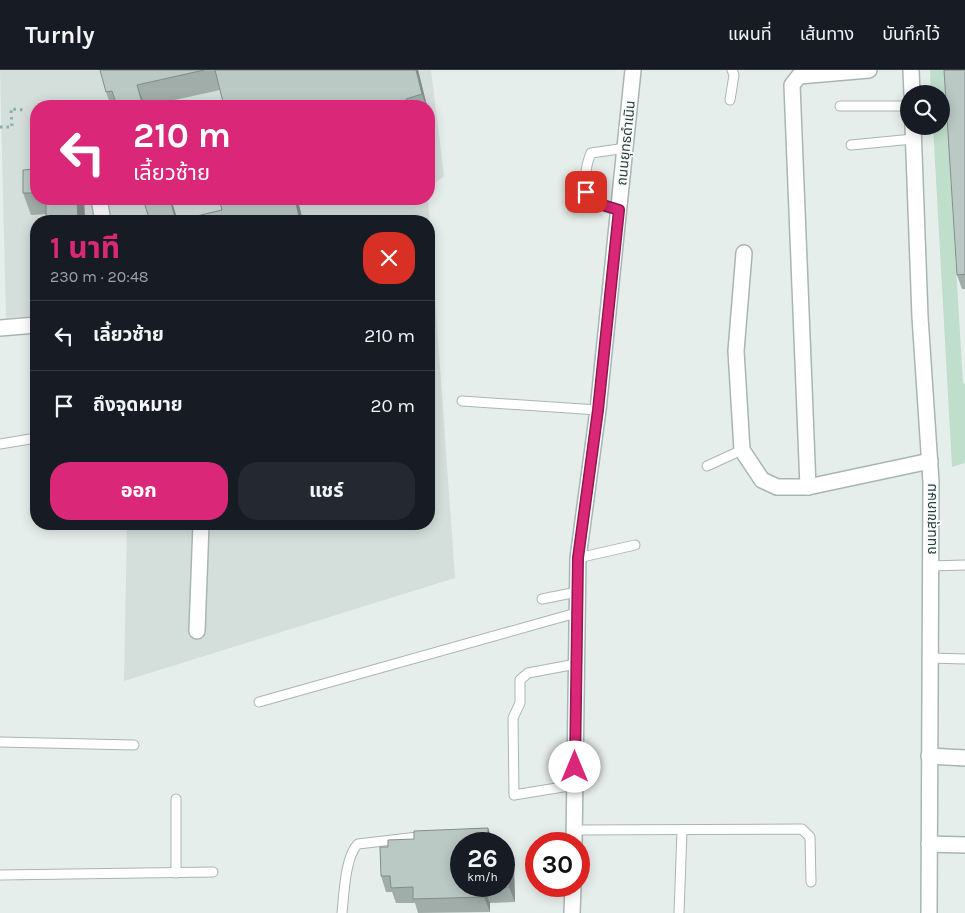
<!DOCTYPE html>
<html lang="th">
<meta charset="utf-8">
<style>
body{margin:0;font-family:Karla,"Noto Sans Thai",sans-serif;background:#242831;color:#f1f3f6;height:100vh;display:flex;flex-direction:column;font-size:19px;white-space:nowrap}
*{box-sizing:border-box;margin:0}
p{font-size:16px;color:#9ea1a6}
.icon{flex:none;width:28px;height:28px;fill:none;stroke:currentColor;stroke-width:2;stroke-linecap:round;stroke-linejoin:round}
.map{position:relative;flex:1;overflow:hidden}
.details{position:absolute;left:30px;top:145px;width:405px;height:315px;display:flex;flex-direction:column;background:#171b24;border-radius:20px;box-shadow:0 2px 12px #0003}
.details>*{flex:none}
.guide{position:absolute;left:30px;top:30px;width:405px;height:105px;border-radius:20px;box-shadow:0 2px 12px #0003;background:#db2777;color:#fff;overflow:hidden}
.buttons{position:absolute;left:900px;top:15px;display:grid;gap:10px}
.buttons a{display:grid;place-items:center;width:50px;height:50px;border-radius:50%;background:#171b24;box-shadow:0 2px 12px #0003;font-size:25px}
.speed{position:absolute;left:450px;top:762px;display:flex;gap:10px;font-size:25px;font-weight:700;text-align:center}
.speed>*{display:grid;place-content:center;width:65px;height:65px;border-radius:50%;background:#171b24;box-shadow:0 2px 12px #0003;line-height:1}
.speed small{font-size:12px;font-weight:400}
.speed .limit{border:8px solid #d22;background:#fff;color:#111}
.pin{position:absolute;display:grid;place-items:center;width:42px;height:42px;color:#fff;margin:-21px;border-radius:10px;box-shadow:0 2px 8px #0006}
.me{position:absolute;width:55px;margin:-28px;rotate:0deg;stroke-linejoin:round;filter:drop-shadow(0 0 4px #0008)}
.turn{display:flex;align-items:center;gap:18px;height:105px;padding:0 20px;font-size:22px}
.turn .icon{width:65px;height:65px;stroke-width:2.5}
.turn b{display:block;font-size:35px;line-height:42px}
.round{display:grid;place-items:center;flex:none;width:52px;height:52px;border-radius:20px;background:#242831}
.head{display:flex;align-items:center;justify-content:space-between;height:85px;padding:0 20px}
h1{font-size:30px;font-weight:700;line-height:38px;color:#db2777}
.cta{display:flex;gap:10px;margin-top:auto;padding:10px 20px}
.cta a{flex:1;height:58px;border-radius:20px;background:#db2777;color:#fff;font-size:20px;font-weight:700;line-height:58px;text-align:center}
.cta a+a{background:#242831;color:#f1f3f6}
ul{padding:0;list-style:none}
li{display:flex;align-items:center;gap:15px;height:70px;padding:0 20px;border-top:1px solid #363941}
li div{flex:1}
li b{display:block;font-size:19px}
li em{font-style:normal}
header{display:flex;align-items:center;gap:30px;box-sizing:border-box;height:70px;padding:0 25px;background:#171b24;border-bottom:1px solid #363941}
header strong{font-size:24px}
nav{display:flex;gap:28px;margin-inline-start:auto;font-size:18px}
.map>svg:first-child{display:block}
</style>
<header>
<strong>Turnly</strong>
<nav><a>แผนที่</a><a>เส้นทาง</a><a>บันทึกไว้</a></nav>
</header>
<div class="map">
<svg width="965" height="843" viewBox="0 0 965 843">
<rect width="100%" height="100%" fill="#e6eeeb"/>
<!-- built -->
<polygon fill="#d4dedb" points="0,0 431,0 444,106 429,118 429,36 36,36 36,129 428,129 455,508 124,611 127,454 429,454 429,151 36,151 36,246 6,248"/>
<!-- green -->
<polygon fill="#c0decc" points="930,0 944,0 963,313 965,314 965,393 952,397 933,56 941,56 941,24 931,24"/>
<g fill="none" stroke-linecap="round" stroke-linejoin="round">
<defs>
<g id="lane">
<polyline points="730,30 734,5 732,0"/>
<polyline points="840,36 909,36"/>
<polyline points="851,75 913,69"/>
<path d="M619,141C611,138 600,136 593,131C580,122 586,95 591,83L626,78"/>
<polyline points="462,331 598,340"/>
<polyline points="0,374 36,368"/>
<polyline points="707,396 742,380"/>
<polyline points="578,488 635,475"/>
<polyline points="931,496 965,495"/>
<polyline points="542,529 577,522"/>
<polyline points="930,588 965,589"/>
<polyline points="259,632 576,543"/>
<polyline points="0,672 134,675"/>
<polyline points="575,715 514,725 513,648 520,633 520,610 528,603 576,594"/>
<polyline points="176,729 176,803"/>
<polyline points="574,760 802,759 810,767 811,812"/>
<polyline points="0,805 213,802"/>
<path d="M342,843C344,825 345,786 358,774L426,766"/>
<polyline points="679,843 682,760"/>
</g>
<g id="street">
<polyline points="911,0 912,24"/>
<polyline points="913,56 920,247 931,412 929,843"/>
<polyline points="99,129 103,151"/>
<polyline points="744,183 736,281 742,380 762,410 777,417 808,417 792,15 799,6 869,0"/>
<polyline points="0,258 36,255"/>
<polyline points="808,417 930,391"/>
<polyline points="197,561 201,454"/>
<polyline points="929,686 965,688"/>
<polyline points="574,774 578,488 598,340 633,0"/>
<polyline points="929,774 965,775"/>
<polyline points="572,843 573,816"/>
</g>
</defs>
<!-- lane casing -->
<use href="#lane" stroke="#a8b6b3" stroke-width="11"/>
<!-- street casing -->
<use href="#street" stroke="#a8b6b3" stroke-width="18"/>
<!-- path -->
<polyline stroke="#88b0a9" stroke-width="3" stroke-dasharray="2.5 4" stroke-linecap="butt" points="0,57 12,57 11,39 25,40"/>
<!-- lane -->
<use href="#lane" stroke="#fff" stroke-width="9"/>
<!-- street -->
<use href="#street" stroke="#fff" stroke-width="15"/>
</g>
<!-- wall -->
<g fill="#a1ada9">
<polygon points="100,0 418,0 427,36 224,36 220,20 147,36 111,36 106,22"/>
<polygon points="965,0 965,219 962,219 957,205"/>
<polygon points="36,99 36,129 84,129 85,151 46,151 46,144 31,145 23,123"/>
<polygon points="219,129 309,129 298,131 303,151 185,151 222,140"/>
<polygon points="461,774 514,798 515,832 490,833 490,842 418,843 415,833 396,833 392,822 386,822 381,806 388,777"/>
</g>
<!-- shaded-wall -->
<g fill="#838d8a">
<polygon points="416,0 418,0 427,36 426,36 422,24"/>
<polygon points="137,15 145,36 143,36"/>
<polygon points="77,129 84,129 85,151 78,151"/>
<polygon points="170,129 171,129 178,151 176,151"/>
<polygon points="295,129 298,129 298,131 303,151 300,151"/>
<polygon points="488,758 494,774 488,774"/>
<polygon points="508,783 514,798 515,832 509,817"/>
<polygon points="484,818 490,833 490,842 484,827"/>
</g>
<!-- building -->
<g fill="#bbc9c5" stroke="#838d8a">
<polygon points="100,0 204,0 137,15 143,36 117,36 112,21 106,22"/>
<polygon points="215,0 416,0 422,24 406,29 407,36 224,36"/>
<polygon points="944,0 965,0 965,204 957,205"/>
<polygon points="36,99 36,123 23,123 23,100"/>
<polygon points="46,129 77,129 78,151 46,151"/>
<polygon points="143,129 170,129 176,151 150,151"/>
<polygon points="219,129 295,129 300,151 185,151 184,149 222,140"/>
<polygon points="488,758 488,774 461,774 461,816 504,816 504,782 508,783 509,817 484,818 484,827 413,829 413,817 391,818 390,806 381,806 380,777 388,777 388,770 414,769 414,761"/>
</g>
<g fill="none" stroke-linecap="round" stroke-linejoin="round">
<defs>
<polyline id="route" points="575,697 578,488 598,340 619,140 593,132 586,122"/>
</defs>
<!-- route casing -->
<use href="#route" stroke="#8e194d" stroke-width="12"/>
<!-- route -->
<use href="#route" stroke="#db2777" stroke-width="9"/>
</g>
<g text-anchor="middle" dominant-baseline="central" stroke-width="4" stroke-linejoin="round" paint-order="stroke">
<!-- street labels -->
<g font-size="14" fill="#253f3c" stroke="#f7faf9">
<text transform="translate(626 73) rotate(-84)">ถนนยุทธดำเนิน</text>
<text transform="translate(931 449) rotate(-90)">ถนนสุขเกษม</text>
</g>
</g>
</svg>
<div class="buttons">
<a><svg class="icon" aria-label="search" viewBox="0 0 24 24"><circle cx="10" cy="10" r="6"/><path d="M15 15l6 6"/></svg></a>
</div>
<div class="speed"><div>26<small>km/h</small></div><div class="limit">30</div></div>
<div class="pin" style="left:586px;top:122px;background:#d93025"><svg class="icon" aria-label="arrive" viewBox="0 0 24 24"><path d="M6 21V4h12l-3 4 3 4H6"/></svg></div>
<svg class="me" style="left:575px;top:697px" viewBox="-20 -20 40 40"><circle r="19" fill="#fff"/><path d="M0-13L10 11 0 6-10 11z" fill="#db2777"/></svg>
<div class="guide">
<div class="turn"><svg class="icon" aria-label="left" viewBox="0 0 24 24"><path d="M17 20v-9H6M10 6l-5 5 5 5"/></svg><div><b>210 m</b>เลี้ยวซ้าย</div></div>
</div>
<section class="details">
<div class="head"><div><h1>1 นาที</h1><p>230 m · 20:48</p></div><a class="round" style="background:#d93025;color:#fff"><svg class="icon" aria-label="close" viewBox="0 0 24 24"><path d="M6 6l12 12M18 6L6 18"/></svg></a></div>
<ul>
<li><svg class="icon" aria-label="left" viewBox="0 0 24 24"><path d="M17 20v-9H6M10 6l-5 5 5 5"/></svg><div><b>เลี้ยวซ้าย</b></div><em>210 m</em></li>
<li><svg class="icon" aria-label="arrive" viewBox="0 0 24 24"><path d="M6 21V4h12l-3 4 3 4H6"/></svg><div><b>ถึงจุดหมาย</b></div><em>20 m</em></li>
</ul>
<div class="cta"><a>ออก</a><a>แชร์</a></div>
</section>
</div>
